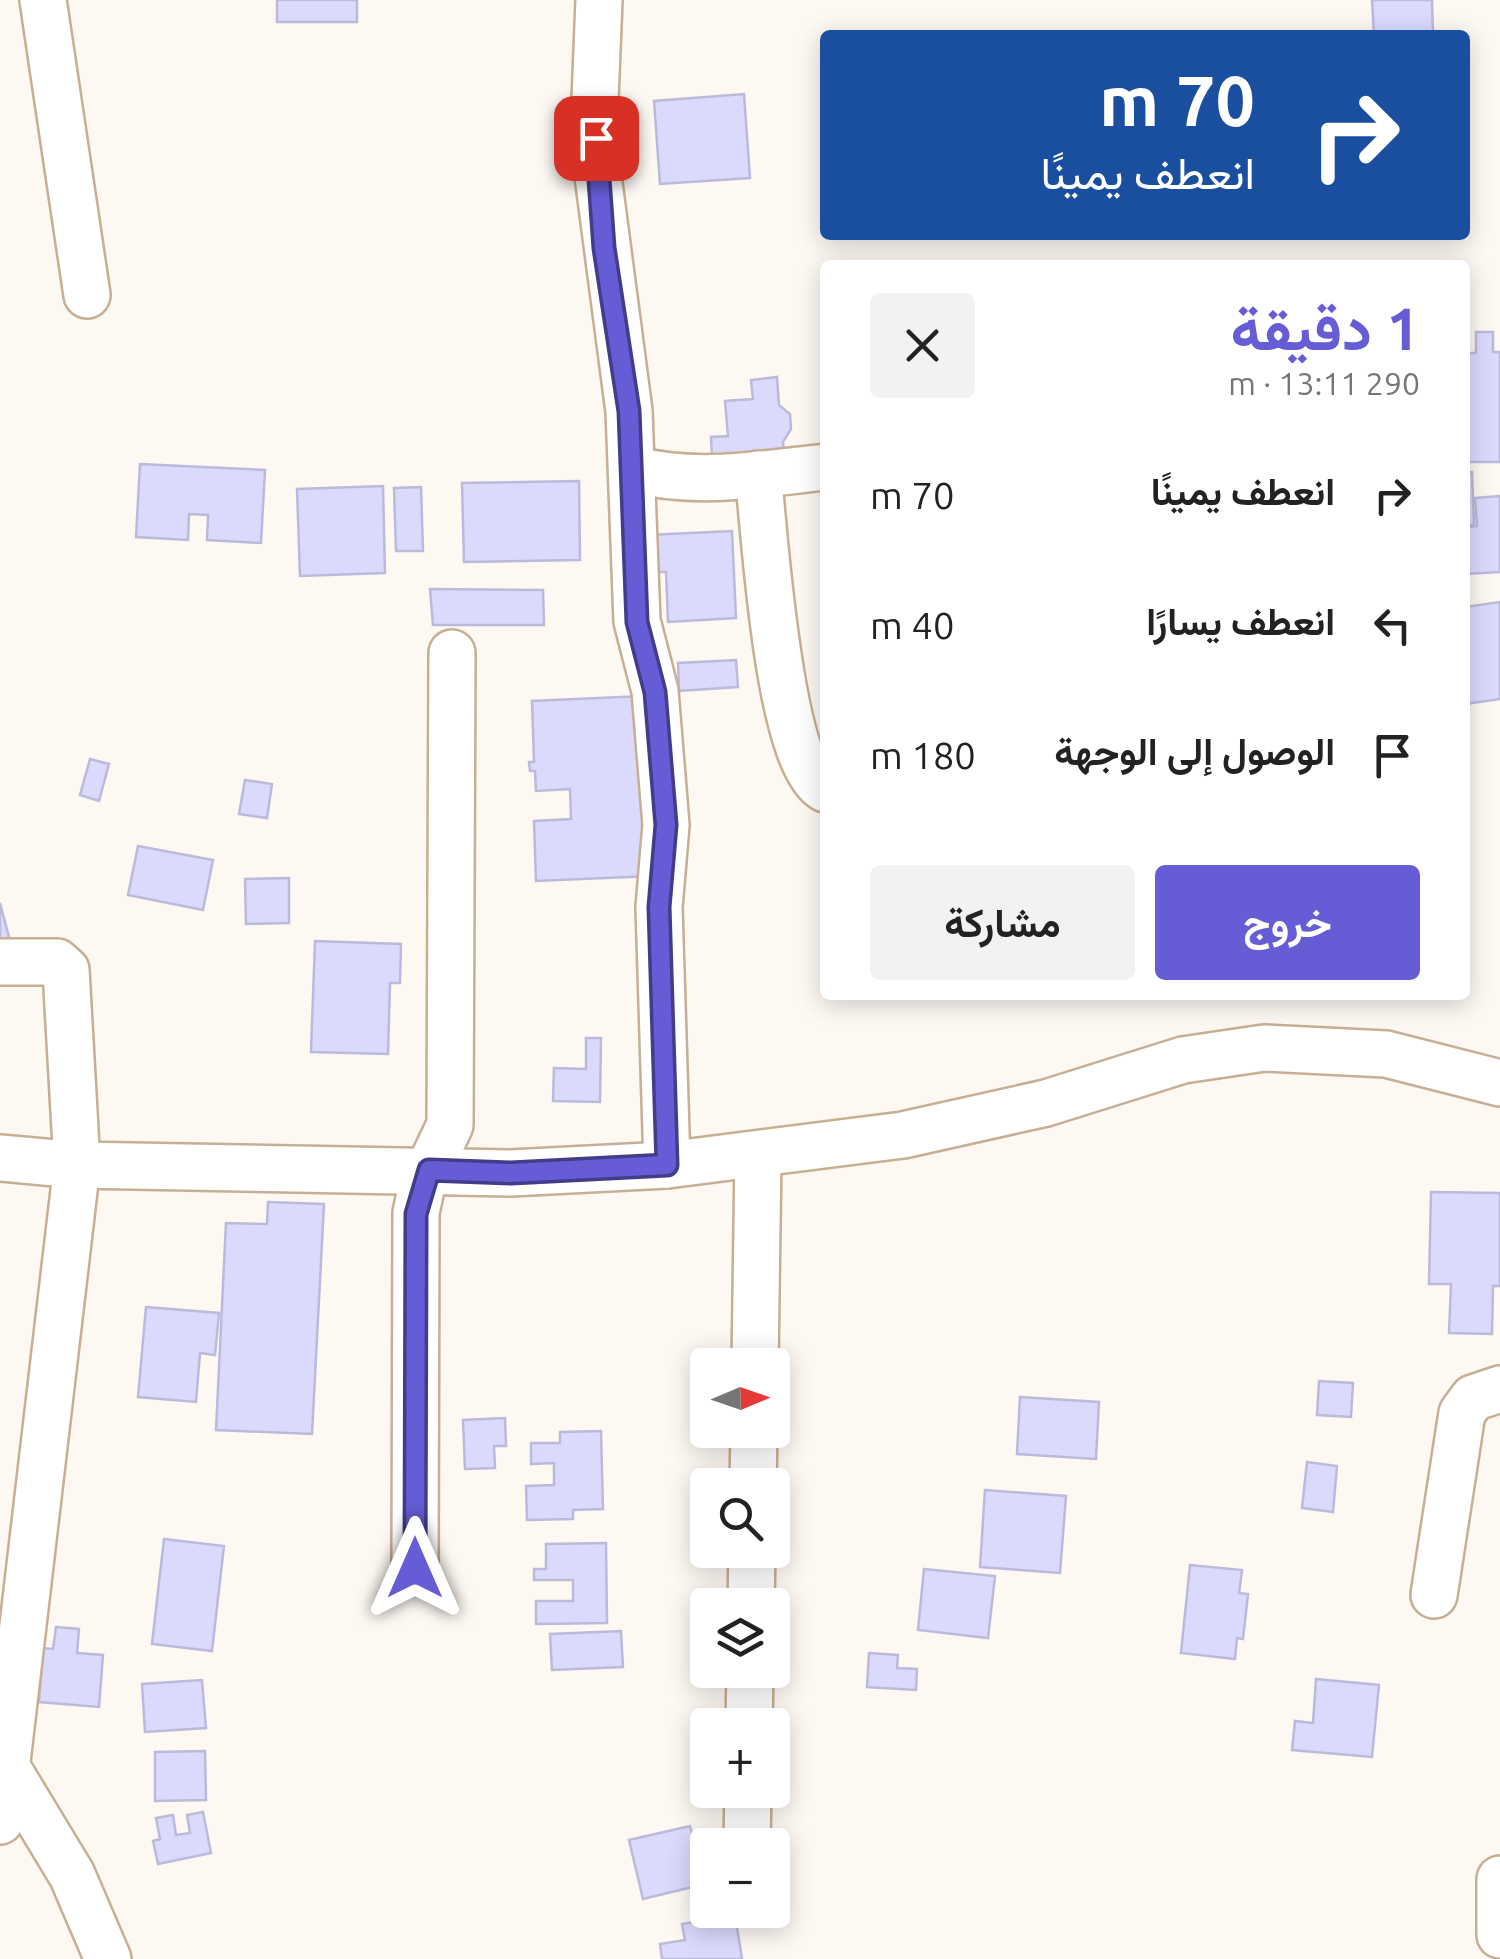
<!DOCTYPE html>
<html lang="ar">
<meta charset="utf-8">
<style>
body{margin:0;font-family:Ubuntu,Vazirmatn,sans-serif;background:#f2f2f2;color:#222;direction:rtl;height:100vh;display:flex;flex-direction:column;font-size:38px;white-space:nowrap}
*{box-sizing:border-box;margin:0}
p{font-size:32px;color:#767676}
.icon{flex:none;width:55px;height:55px;fill:none;stroke:currentColor;stroke-width:2;stroke-linecap:round;stroke-linejoin:round}
.map{position:relative;flex:1;overflow:hidden;direction:ltr}
.panel{position:absolute;left:820px;top:260px;width:650px;height:740px;display:flex;flex-direction:column;background:#fff;border-radius:10px;box-shadow:0 5px 25px #0003;direction:rtl}
.panel>*{flex:none}
.top-card{position:absolute;left:820px;top:30px;width:650px;height:210px;border-radius:10px;box-shadow:0 5px 25px #0003;direction:rtl;background:#1a4fa0;color:#fff;overflow:hidden}
.needle{width:65px;rotate:88deg}
.tools{position:absolute;left:690px;top:1348px;display:grid;gap:20px}
.tools a{display:grid;place-items:center;width:100px;height:100px;border-radius:10px;background:#fff;box-shadow:0 5px 25px #0003;font-size:50px}
.pin{position:absolute;display:grid;place-items:center;width:85px;height:85px;color:#fff;margin:-42px;border-radius:20px;box-shadow:0 5px 15px #0006}
.me{position:absolute;width:110px;margin:-55px;rotate:0deg;stroke-linejoin:round;filter:drop-shadow(0 0 8px #0008)}
.turn{display:flex;align-items:center;gap:35px;height:210px;padding:0 50px;font-size:45px}
.turn .icon{width:130px;height:130px;stroke-width:2.5}
.turn b{display:block;font-size:70px;line-height:85px}
.round{display:grid;place-items:center;flex:none;width:105px;height:105px;border-radius:10px;background:#f2f2f2}
.summary{display:flex;align-items:center;justify-content:space-between;height:170px;padding:0 50px}
h1{font-size:60px;font-weight:700;line-height:75px;color:#665cd5}
.cta{display:flex;gap:20px;margin-top:auto;padding:20px 50px}
.cta a{flex:1;height:115px;border-radius:10px;background:#665cd5;color:#fff;font-size:40px;font-weight:700;line-height:115px;text-align:center}
.cta a+a{background:#f2f2f2;color:#222}
ul{padding:0;list-style:none}
li{display:flex;align-items:center;gap:30px;height:130px;padding:0 50px}
li div{flex:1}
li b{display:block;font-size:38px}
li em{font-style:normal}
.map>svg:first-child{display:block}
</style>
<div class="map">
<svg width="1500" height="1959" viewBox="0 0 1500 1959">
<rect width="100%" height="100%" fill="#fdf8f2"/>
<!-- building -->
<g fill="#dbdafd" stroke="#bbbadb" stroke-width="2.5">
<rect x="277" y="0" width="80" height="22"/>
<polygon points="1372,0 1432,0 1433,35 1374,35"/>
<polygon points="744,94 750,178 660,184 654,101"/>
<polygon points="1476,332 1493,332 1493,352 1500,352 1500,462 1466,462 1465,353 1476,353"/>
<polygon points="777,377 779,405 790,414 791,429 783,442 785,463 712,456 711,437 728,436 725,401 753,399 751,380"/>
<polygon points="140,464 265,470 261,543 207,540 208,515 189,514 188,540 136,537"/>
<polygon points="1472,472 1474,525 1465,525 1465,473"/>
<polygon points="579,481 580,560 464,562 462,483"/>
<polygon points="383,486 385,573 300,576 297,489"/>
<polygon points="421,487 423,551 396,551 394,488"/>
<polygon points="1500,496 1500,572 1465,574 1465,527 1477,526 1475,498"/>
<polygon points="732,531 736,618 668,622 666,572 651,572 649,535"/>
<polygon points="430,589 543,590 544,625 433,625"/>
<polygon points="1500,602 1500,699 1465,704 1465,607"/>
<polygon points="736,660 738,687 679,691 678,663"/>
<polygon points="642,696 652,876 536,881 534,821 571,819 570,789 536,791 535,771 530,771 529,762 534,762 532,701"/>
<polygon points="90,759 109,764 99,801 80,795"/>
<polygon points="245,780 272,784 267,818 239,814"/>
<polygon points="138,846 213,860 203,910 128,895"/>
<polygon points="289,878 289,923 246,924 245,879"/>
<polygon points="0,903 10,941 0,944"/>
<polygon points="315,941 401,944 400,983 390,983 388,1054 311,1052"/>
<polygon points="586,1038 601,1038 600,1102 553,1101 554,1068 586,1069"/>
<polygon points="1431,1192 1500,1193 1500,1286 1493,1286 1492,1334 1449,1333 1451,1284 1429,1284"/>
<polygon points="268,1202 324,1204 312,1434 216,1430 226,1223 267,1224"/>
<polygon points="146,1307 219,1313 215,1355 200,1353 196,1402 138,1397"/>
<polygon points="1319,1381 1353,1383 1351,1417 1317,1415"/>
<polygon points="1020,1397 1099,1402 1096,1459 1017,1454"/>
<polygon points="505,1418 506,1446 494,1446 495,1468 465,1469 463,1420"/>
<polygon points="601,1431 603,1509 573,1510 573,1519 527,1520 526,1486 554,1485 554,1463 531,1464 531,1443 560,1443 560,1432"/>
<polygon points="1307,1462 1337,1466 1333,1512 1302,1508"/>
<polygon points="985,1490 1066,1496 1060,1573 980,1567"/>
<polygon points="164,1539 224,1546 212,1651 152,1644"/>
<polygon points="606,1543 607,1623 536,1624 536,1601 573,1601 573,1580 534,1580 534,1569 546,1569 546,1544"/>
<polygon points="1190,1565 1242,1570 1239,1593 1248,1594 1243,1639 1237,1638 1235,1659 1181,1653"/>
<polygon points="924,1569 995,1576 988,1638 918,1630"/>
<polygon points="56,1627 79,1629 77,1653 103,1655 99,1707 39,1702 43,1648 53,1649"/>
<polygon points="621,1631 623,1667 552,1670 550,1634"/>
<polygon points="869,1653 898,1655 897,1668 917,1669 916,1690 867,1687"/>
<polygon points="1316,1679 1379,1685 1372,1757 1292,1750 1295,1721 1313,1723"/>
<polygon points="202,1680 206,1728 145,1732 142,1684"/>
<polygon points="205,1751 206,1800 155,1801 155,1752"/>
<polygon points="203,1812 211,1853 158,1864 153,1841 160,1839 156,1818 173,1815 176,1835 190,1833 187,1815"/>
<polygon points="690,1826 705,1884 643,1899 629,1840"/>
<polygon points="735,1915 742,1959 662,1959 660,1944 685,1940 682,1924"/>
</g>
<g fill="none" stroke-linecap="round" stroke-linejoin="round">
<defs>
<g id="minor">
<polyline points="43,0 87,295"/>
<polyline points="599,0 595,100 598,176 629,411 637,621 655,691 666,825 659,907 667,1165"/>
<path d="M632,469C697,486 759,474 825,467"/>
<path d="M758,474C765,533 777,762 825,789"/>
<polyline points="0,962 57,962 66,970 77,1165 0,1821"/>
<polyline points="0,1158 77,1165 511,1173 667,1165 903,1135 1046,1103 1183,1060 1264,1048 1386,1054 1500,1083"/>
<polyline points="755,1365 758,1156"/>
<polyline points="753,1485 754,1430"/>
<polyline points="415,1568 416,1213 422,1184 450,1125 452,653"/>
<polyline points="1434,1595 1462,1413 1473,1398 1500,1389"/>
<polyline points="751,1605 752,1550"/>
<polyline points="749,1725 750,1670"/>
<polyline points="6,1766 72,1875 108,1959"/>
<polyline points="747,1842 748,1790"/>
<polyline points="1500,1879 1500,1935"/>
</g>
</defs>
<!-- minor casing -->
<use href="#minor" stroke="#c7af93" stroke-width="50"/>
<!-- minor -->
<use href="#minor" stroke="#fff" stroke-width="45"/>
</g>
<g fill="none" stroke-linecap="round" stroke-linejoin="round">
<defs>
<polyline id="route" points="415,1568 416,1214 429,1170 511,1173 667,1165 659,907 666,825 655,692 637,622 629,411 604,248 596,138"/>
</defs>
<!-- route casing -->
<use href="#route" stroke="#423c8a" stroke-width="25"/>
<!-- route -->
<use href="#route" stroke="#665cd5" stroke-width="18"/>
</g>
</svg>
<div class="tools">
<a><svg class="needle" viewBox="-14 -14 28 28"><path d="M0-13l5 13h-10z" fill="#e53935"/><path d="M0 13l5-13h-10z" fill="#767676"/></svg></a>
<a><svg class="icon" aria-label="search" viewBox="0 0 24 24"><circle cx="10" cy="10" r="6"/><path d="M15 15l6 6"/></svg></a>
<a><svg class="icon" aria-label="layers" viewBox="0 0 24 24"><path d="M12 4l9 5-9 5-9-5zM3 14l9 5 9-5"/></svg></a>
<a>+</a>
<a>−</a>
</div>
<div class="pin" style="left:596px;top:138px;background:#d93025"><svg class="icon" aria-label="arrive" viewBox="0 0 24 24"><path d="M6 21V4h12l-3 4 3 4H6"/></svg></div>
<svg class="me" style="left:415px;top:1568px" viewBox="-20 -20 40 40"><path d="M0-17L14 15 0 8-14 15z" fill="#665cd5" stroke="#fff" stroke-width="4"/></svg>
<div class="top-card">
<div class="turn"><svg class="icon" aria-label="right" viewBox="0 0 24 24"><path d="M7 20v-9h11M14 6l5 5-5 5"/></svg><div><b>70 m</b>انعطف يمينًا</div></div>
</div>
<section class="panel">
<div class="summary"><div><h1>1 دقيقة</h1><p>290 m · 13:11</p></div><a class="round"><svg class="icon" aria-label="close" viewBox="0 0 24 24"><path d="M6 6l12 12M18 6L6 18"/></svg></a></div>
<ul>
<li><svg class="icon" aria-label="right" viewBox="0 0 24 24"><path d="M7 20v-9h11M14 6l5 5-5 5"/></svg><div><b>انعطف يمينًا</b></div><em>70 m</em></li>
<li><svg class="icon" aria-label="left" viewBox="0 0 24 24"><path d="M17 20v-9H6M10 6l-5 5 5 5"/></svg><div><b>انعطف يسارًا</b></div><em>40 m</em></li>
<li><svg class="icon" aria-label="arrive" viewBox="0 0 24 24"><path d="M6 21V4h12l-3 4 3 4H6"/></svg><div><b>الوصول إلى الوجهة</b></div><em>180 m</em></li>
</ul>
<div class="cta"><a>خروج</a><a>مشاركة</a></div>
</section>
</div>
